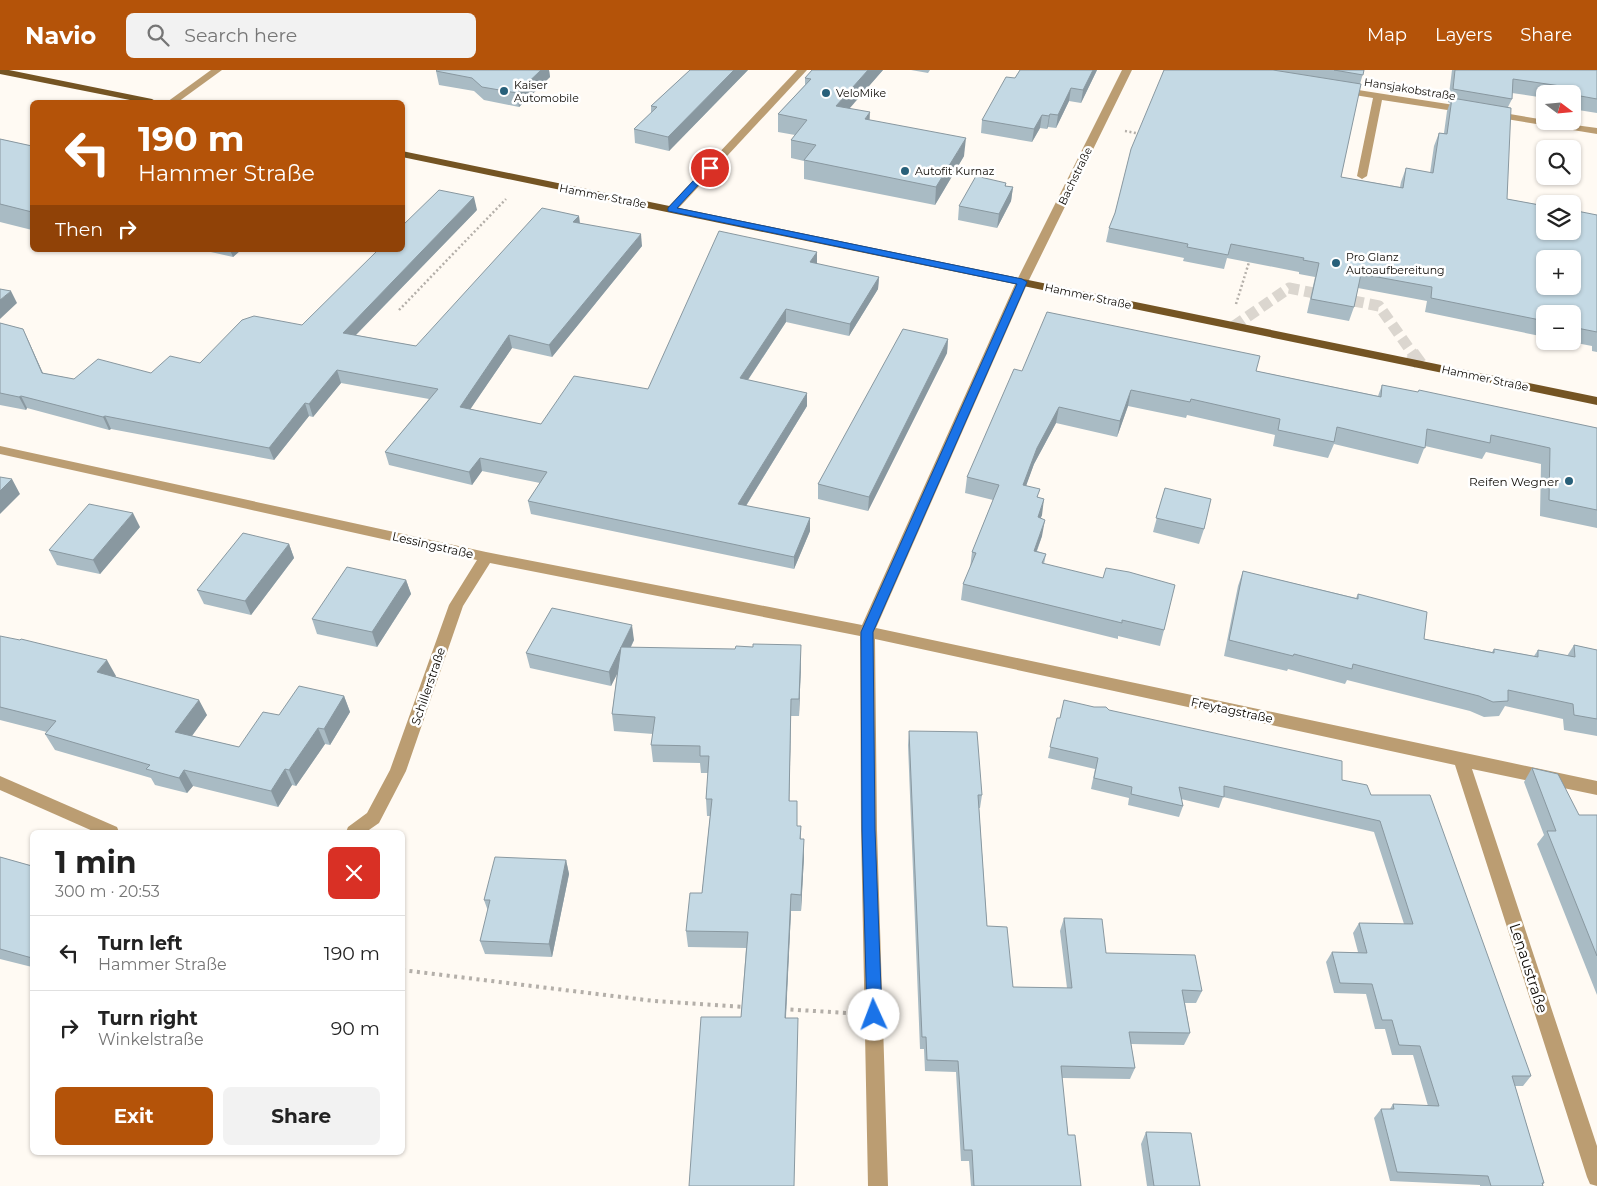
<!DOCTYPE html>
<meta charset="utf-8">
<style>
body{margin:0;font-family:Montserrat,sans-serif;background:#f2f2f2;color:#222;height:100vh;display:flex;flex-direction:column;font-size:19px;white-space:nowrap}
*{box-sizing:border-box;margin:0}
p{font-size:16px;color:#767676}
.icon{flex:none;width:28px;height:28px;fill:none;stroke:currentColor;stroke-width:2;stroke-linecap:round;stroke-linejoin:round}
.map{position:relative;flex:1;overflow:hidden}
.panel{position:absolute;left:30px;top:760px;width:375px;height:325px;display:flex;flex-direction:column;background:#fff;border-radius:8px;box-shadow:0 1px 4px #0004}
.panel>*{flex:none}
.top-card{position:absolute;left:30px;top:30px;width:375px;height:152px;border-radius:8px;box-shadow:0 1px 4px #0004;background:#b45309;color:#fff;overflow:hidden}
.needle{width:32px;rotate:106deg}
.buttons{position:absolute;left:1536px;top:15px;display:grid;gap:10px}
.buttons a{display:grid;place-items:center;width:45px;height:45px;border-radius:8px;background:#fff;box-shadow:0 1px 4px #0004;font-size:25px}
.pin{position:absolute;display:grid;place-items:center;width:42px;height:42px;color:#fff;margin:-21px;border:2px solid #fff;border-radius:50%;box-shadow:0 1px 5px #0007}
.me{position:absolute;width:55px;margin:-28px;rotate:358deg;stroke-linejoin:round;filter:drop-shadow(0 0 4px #0008)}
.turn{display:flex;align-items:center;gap:18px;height:105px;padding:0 25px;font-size:22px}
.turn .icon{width:65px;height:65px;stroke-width:2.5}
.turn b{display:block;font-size:35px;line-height:42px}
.then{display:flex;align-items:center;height:48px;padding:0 25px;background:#0003;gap:10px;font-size:19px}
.round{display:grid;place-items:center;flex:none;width:52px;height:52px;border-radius:8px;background:#f2f2f2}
.headline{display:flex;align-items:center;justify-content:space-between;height:85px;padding:0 25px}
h1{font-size:30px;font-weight:700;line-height:38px}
.button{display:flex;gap:10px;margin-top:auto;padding:10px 25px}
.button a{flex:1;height:58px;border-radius:8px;background:#b45309;color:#fff;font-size:20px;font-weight:700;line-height:58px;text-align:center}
.button a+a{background:#f2f2f2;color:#222}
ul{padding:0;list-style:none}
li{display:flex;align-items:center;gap:15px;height:75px;padding:0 25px;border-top:1px solid #e0e0e0}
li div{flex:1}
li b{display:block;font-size:19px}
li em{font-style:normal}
header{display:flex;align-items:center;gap:30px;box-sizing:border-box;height:70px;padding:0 25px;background:#b45309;color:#fff}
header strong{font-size:24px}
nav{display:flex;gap:28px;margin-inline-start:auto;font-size:18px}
.search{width:350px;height:45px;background:#f2f2f2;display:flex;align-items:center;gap:12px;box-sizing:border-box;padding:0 18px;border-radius:8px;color:#767676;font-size:19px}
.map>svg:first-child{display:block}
</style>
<header>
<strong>Navio</strong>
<div class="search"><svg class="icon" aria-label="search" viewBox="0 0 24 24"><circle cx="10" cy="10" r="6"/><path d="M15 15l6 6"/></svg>Search here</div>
<nav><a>Map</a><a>Layers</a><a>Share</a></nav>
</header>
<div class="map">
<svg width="1597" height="1116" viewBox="0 0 1597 1116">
<rect width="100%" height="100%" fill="#fffaf3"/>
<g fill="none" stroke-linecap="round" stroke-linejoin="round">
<!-- minor-tunnel-far1 -->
<polyline stroke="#dbd6cf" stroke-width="11" stroke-dasharray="11 5.5" stroke-linecap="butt" points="1234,256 1289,218 1379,236 1413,284"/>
<!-- minor-tunnel -->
<polyline stroke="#dbd6cf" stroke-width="14" stroke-dasharray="14 7" stroke-linecap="butt" points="1412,283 1420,294"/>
<!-- path-far1 -->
<g stroke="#b4afa9" stroke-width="2.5" stroke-dasharray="2 2.5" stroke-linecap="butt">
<polyline points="1125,61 1141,64"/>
<polyline points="1236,234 1250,189"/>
<polyline points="399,240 506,129"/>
</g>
<!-- path -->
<g stroke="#b4afa9" stroke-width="4" stroke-dasharray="3 4.5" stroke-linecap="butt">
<polyline points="402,900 654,931 744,937"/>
<polyline points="783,939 846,943"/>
</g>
<!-- minor -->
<g fill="#bb9d72" fill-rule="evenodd">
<polygon points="211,0 222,0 178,32 167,32"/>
<polygon points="797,0 807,0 675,142 667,142 666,140 667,138"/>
<polygon points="1122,0 1132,0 1028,212 876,558 1597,711 1597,725 1472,699 1597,1076 1597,1116 1590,1114 1587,1107 1455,695 875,569 877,760 888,1116 868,1116 861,760 860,566 490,493 463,536 406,701 379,753 366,762 346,762 348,757 367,743 390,700 449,535 477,490 0,384 0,376 486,482 862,555 1016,212"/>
<polygon points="1339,17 1467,37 1472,40 1467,43 1382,30 1367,106 1362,109 1357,106 1373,28 1336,22 1336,18"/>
<polygon points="1492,41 1545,50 1545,51 1597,58 1597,64 1488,46 1487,44"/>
<polygon points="0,706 117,757 119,762 95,762 0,720"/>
</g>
<!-- major -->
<g fill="#745423" fill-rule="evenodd">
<polygon points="0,0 9,0 152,29 157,32 140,32 0,4"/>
<polygon points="402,81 1597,327 1597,335 402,87"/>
</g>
</g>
<!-- wall -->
<g fill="#a9bbc4">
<polygon points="437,0 549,0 550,7 519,37 484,30 474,21 439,15 436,1"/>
<polygon points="690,0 748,0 669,81 635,73 634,59 651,43 651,36"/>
<polygon points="812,0 883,0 849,38 870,50 964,86 935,135 804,109 804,91 791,88 791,70 795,65 778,62 778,44 805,15 805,8"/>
<polygon points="911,0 930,0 928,3"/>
<polygon points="1020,0 1097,0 1081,33 1069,31 1056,58 1048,57 1047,59 1040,58 1032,72 981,63 982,50 1015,8"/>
<polygon points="1164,0 1364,0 1360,14 1341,107 1400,117 1401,112 1406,98 1430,103 1434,76 1439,63 1444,63 1447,41 1450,33 1448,32 1452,0 1597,0 1597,43 1572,39 1572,24 1545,24 1545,28 1512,23 1512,29 1508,37 1507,129 1597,145 1597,282 1592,281 1592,276 1566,271 1572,271 1572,244 1545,244 1545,267 1425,242 1427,231 1358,218 1354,237 1349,251 1307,243 1315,207 1299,204 1299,202 1227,188 1224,199 1183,191 1184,188 1106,172 1109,158 1115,143"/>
<polygon points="0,69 32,76 32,160 0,152"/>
<polygon points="1006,113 1006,116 1013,117 1011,131 997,158 958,150 959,136"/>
<polygon points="477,140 356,265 416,276 579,146 580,153 642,176 552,287 512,278 470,339 541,354 648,319 817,182 817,194 879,207 878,219 849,266 786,252 748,310 807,323 807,336 746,436 810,448 810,461 794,499 531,444 528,431 540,413 482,401 472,415 389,395 385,382 429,329 341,313 313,347 309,346 274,390 111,359 109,360 27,338 26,340 0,335 0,253 23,259 43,303 74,309 151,303 200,293 302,255"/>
<polygon points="202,180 241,180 233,187"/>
<polygon points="948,269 947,283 868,441 818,429 818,414"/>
<polygon points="1022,301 1256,301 1378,326 1382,315 1597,358 1597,458 1540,446 1541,394 1486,382 1482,389 1425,376 1418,394 1334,374 1328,388 1273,376 1275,365 1187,345 1186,348 1128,336 1117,367 1056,353 1034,394 1026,415 1039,428 1042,445 1040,448 1042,466 1037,481 1046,484 1044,494 1164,560 1160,576 1118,566 1118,569 961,530 963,514 970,498 972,482 993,430 965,423 967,407"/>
<polygon points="1165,418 1204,459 1199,474 1153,462"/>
<polygon points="140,457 100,504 57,495 49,480"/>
<polygon points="289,474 294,488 251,545 204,534 197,520"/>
<polygon points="1243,501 1356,528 1358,524 1424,569 1492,582 1494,579 1534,586 1538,580 1567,586 1574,575 1597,580 1597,666 1564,660 1563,649 1505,636 1499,646 1484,647 1470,641 1347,610 1345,614 1288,599 1287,601 1224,586 1238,516"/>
<polygon points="406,510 411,524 377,577 317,564 312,549"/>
<polygon points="0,566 116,606 115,607 207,645 192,666 239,677 279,645 344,626 350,642 330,675 325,674 296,716 292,715 278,737 193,716 187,723 155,715 151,708 55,680 45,664 47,662 0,650"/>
<polygon points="634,570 631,577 801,593 799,646 791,646 789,731 797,756 801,756 801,769 804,786 801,841 791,841 786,948 741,947 746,878 688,877 686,861 702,823 710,746 707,746 706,729 708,703 701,703 700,693 653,692 651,675 653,664 614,661 612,644 617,604 611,616 530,598 526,583"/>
<polygon points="1109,640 1342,710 1371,725 1531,1006 1523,1016 1515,1016 1544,1113 1542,1115 1543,1116 1480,1116 1480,1115 1390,1111 1374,1048 1381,1039 1390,1039 1393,1034 1428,1036 1413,985 1392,985 1385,959 1375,959 1366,924 1334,923 1326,892 1332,882 1358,882 1353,863 1359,853 1404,854 1374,762 1223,727 1219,738 1181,729 1183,736 1179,747 1128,735 1129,728 1091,719 1095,699 1048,688 1057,648 1060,648"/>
<polygon points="909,661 982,725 980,738 979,738 987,856 1013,917 1067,918 1060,861 1064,848 1106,883 1202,921 1196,933 1185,933 1190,963 1184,975 1131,974 1135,998 1130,1009 1062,1008 1068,1065 1081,1116 971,1116 969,1091 961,1091 956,1002 925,1001 924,979 920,979 908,675"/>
<polygon points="1532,698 1579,745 1597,745 1597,925 1537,774 1544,765 1524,712"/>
<polygon points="0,787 32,796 32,897 0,889"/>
<polygon points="566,790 569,804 552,887 485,884 480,871 488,841 484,830"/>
<polygon points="1146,1062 1200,1116 1147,1116 1141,1074"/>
</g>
<!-- shaded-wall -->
<g fill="#8998a0">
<polygon points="541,0 549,0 550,7 519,37 517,23"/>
<polygon points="734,0 748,0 669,81 668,67"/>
<polygon points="868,0 883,0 836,54 836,36"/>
<polygon points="1093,0 1097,0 1081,33 1083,20"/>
<polygon points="1071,18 1069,31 1056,58 1058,45"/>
<polygon points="870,42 869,60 865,49"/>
<polygon points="1050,44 1048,57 1047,59 1049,46"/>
<polygon points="1042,45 1040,58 1032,72 1034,59"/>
<polygon points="966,68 964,86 935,135 936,117"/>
<polygon points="1013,117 1011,131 997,158 999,144"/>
<polygon points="474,127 477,140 346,275 343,263"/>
<polygon points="579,146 580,158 573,152"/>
<polygon points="641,164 642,176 552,287 549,275"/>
<polygon points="230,180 241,180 233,187"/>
<polygon points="817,182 817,194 810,192"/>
<polygon points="879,207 878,219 849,266 850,254"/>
<polygon points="11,221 17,233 0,249 0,230"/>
<polygon points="786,239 786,252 741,320 740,308"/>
<polygon points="23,259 29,272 48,315 42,303"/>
<polygon points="509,265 512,278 463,350 460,337"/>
<polygon points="948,269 947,283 868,441 869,427"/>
<polygon points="337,300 341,313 313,347 309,334"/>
<polygon points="1131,320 1128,336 1117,367 1120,351"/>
<polygon points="807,323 807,336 739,447 738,434"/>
<polygon points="21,326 27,338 26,340 19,327"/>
<polygon points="305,333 309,346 274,390 269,378"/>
<polygon points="1059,337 1056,353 1034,394 1021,430 1023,415 1037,378"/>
<polygon points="105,346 111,359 109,360 103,347"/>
<polygon points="480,388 482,401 472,415 469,402"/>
<polygon points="12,409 20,424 0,444 0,421"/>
<polygon points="1044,429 1042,445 1035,463 1038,447"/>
<polygon points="133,443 140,457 100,504 93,490"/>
<polygon points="810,448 810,461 794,499 794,487"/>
<polygon points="1045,450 1042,466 1031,496 1034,481"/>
<polygon points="289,474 294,488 251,545 245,531"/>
<polygon points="406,510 411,524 377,577 372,562"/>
<polygon points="632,555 634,570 611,616 609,602"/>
<polygon points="801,575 801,593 799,646 799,629"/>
<polygon points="107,590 116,606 106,618 97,602"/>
<polygon points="344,626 350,642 330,675 324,659"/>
<polygon points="791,629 791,646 789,748 789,731"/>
<polygon points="199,630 207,645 183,678 175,662"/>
<polygon points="318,658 325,674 296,716 289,700"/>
<polygon points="285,699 292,715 278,737 271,721"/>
<polygon points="184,700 193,716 187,723 179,708"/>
<polygon points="804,769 804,786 801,841 801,825"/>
<polygon points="566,790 569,804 552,887 549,874"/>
<polygon points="791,824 791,841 785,963 785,948"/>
</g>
<!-- building -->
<g fill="#c4d9e4" stroke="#8998a0" fill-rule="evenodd">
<polygon points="437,0 541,0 517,23 482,17 472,8 436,1"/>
<polygon points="690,0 734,0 668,67 634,59 657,37 651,36"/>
<polygon points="812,0 868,0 836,36 870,42 865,49 966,68 936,117 804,90 816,75 791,70 807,50 778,44 811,9 805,8"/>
<polygon points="1020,0 1093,0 1083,20 1071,18 1058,45 1050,44 1049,46 1042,45 1034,59 982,50 1006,7 1015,8"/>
<path d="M1164,0H1273L1361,14L1341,107L1403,118L1406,98L1433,103L1439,63L1447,64L1452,28L1511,38L1507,129L1545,136V161H1572V140L1597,145V262L1572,257V244H1545V251L1431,228L1432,217L1361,204L1354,237L1311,229L1319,193L1303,190L1304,188L1231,174L1228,185L1187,177L1188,174L1109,158L1115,143L1131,79ZM1545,189H1572V216H1545Z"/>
<polygon points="1334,0 1364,0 1363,5"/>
<polygon points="1455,0 1597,0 1597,29 1575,25 1574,18 1513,9 1512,29 1453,19"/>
<polygon points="0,69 32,76 32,142 0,134"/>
<polygon points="976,106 1006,113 1005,116 1013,117 999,144 959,136"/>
<polygon points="439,120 474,127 343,263 416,276 542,138 579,146 573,152 641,164 549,275 509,265 460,337 541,354 574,306 648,319 719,161 817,182 810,192 879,207 850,254 786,239 740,308 807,323 738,434 810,448 794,487 528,431 547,402 480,388 469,402 385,382 438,319 337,300 309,334 305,333 269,378 105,346 103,347 21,326 19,327 0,323 0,253 23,259 42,303 74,309 98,289 151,303 170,286 200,293 242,250 254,246 302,255 378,180 402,180 402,156"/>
<polygon points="0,219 11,221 0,230"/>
<polygon points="1047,242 1260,286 1256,301 1381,327 1382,315 1418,322 1419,320 1597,358 1597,440 1549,430 1550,378 1491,365 1490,373 1427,359 1425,378 1337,357 1334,372 1278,360 1280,349 1191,329 1190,332 1131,320 1120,351 1059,337 1037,378 1023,415 1040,419 1037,427 1044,429 1038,447 1045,450 1034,481 1046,484 1042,493 1103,508 1106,498 1129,502 1175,515 1164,560 1122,550 1122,553 963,514 976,483 972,482 999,415 967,407 1014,299 1022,301"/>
<polygon points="903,259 948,269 869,427 818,414"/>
<polygon points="0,407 12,409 0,421"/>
<polygon points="1165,418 1211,429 1204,459 1156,448"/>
<polygon points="89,434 133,443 93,490 49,480"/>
<polygon points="243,463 289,474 245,531 197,520"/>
<polygon points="347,497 406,510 372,562 312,549"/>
<polygon points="1243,501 1358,529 1358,524 1427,542 1424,569 1494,583 1494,579 1538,587 1538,580 1575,587 1574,575 1597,580 1597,649 1574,645 1573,634 1508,620 1508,631 1493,632 1479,626 1353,594 1352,599 1294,584 1293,586 1229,570"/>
<polygon points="552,538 632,555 609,602 526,583"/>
<polygon points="0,566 20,570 21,569 107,590 97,602 199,630 175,662 239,677 263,642 279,645 299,616 344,626 324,659 318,658 289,700 285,699 271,721 184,700 179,708 146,699 150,695 45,664 56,651 0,637"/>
<polygon points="753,574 801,575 799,629 791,629 789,731 797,731 797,756 801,756 800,769 804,769 801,825 791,824 785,948 798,948 794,1116 689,1116 701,947 741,947 748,862 686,861 690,823 702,823 712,729 706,729 709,686 700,686 700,676 651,675 655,647 612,644 621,577 735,579 736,576 753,577"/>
<polygon points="1064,630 1094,637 1106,637 1109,640 1342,691 1342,710 1367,715 1371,725 1430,725 1531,1006 1512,1006 1544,1113 1542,1113 1543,1116 1491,1116 1488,1106 1397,1102 1381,1039 1394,1039 1393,1034 1439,1036 1420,976 1399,975 1392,950 1382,950 1372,914 1340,913 1332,882 1367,883 1359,853 1413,854 1380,751 1224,716 1224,727 1179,717 1183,736 1131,724 1132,717 1094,708 1098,688 1050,677 1057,648 1060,648"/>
<polygon points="909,661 977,662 982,725 978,725 987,856 1007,857 1013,917 1072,918 1064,848 1102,849 1106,883 1195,885 1202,921 1182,920 1190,963 1129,962 1135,998 1061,996 1068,1065 1075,1065 1081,1116 974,1116 972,1080 964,1080 958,991 927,990 926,967 922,967"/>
<polygon points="1532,698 1558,704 1579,745 1597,745 1597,886 1547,761 1556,761"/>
<polygon points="0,787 32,796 32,803 31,805 32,805 32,888 0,879"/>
<polygon points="495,787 566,790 549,874 480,871 490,830 484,830"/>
<polygon points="1146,1062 1191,1063 1200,1116 1154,1116"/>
</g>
<!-- route -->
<polygon fill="#1a73e8" stroke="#114b97" points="710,95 714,98 713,99 677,138 1022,209 1027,212 873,562 875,760 882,945 880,950 874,951 869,950 867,945 862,760 861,562 1017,214 668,141 668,138 707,96"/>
<!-- markers -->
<g fill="#28607a" stroke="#fff" stroke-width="2">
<circle cx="504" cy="21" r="5"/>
<circle cx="826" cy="23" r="5"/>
<circle cx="905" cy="101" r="5"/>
<circle cx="1336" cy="193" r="5"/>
<circle cx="1569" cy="411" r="5"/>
</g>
<g text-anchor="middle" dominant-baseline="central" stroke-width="5" stroke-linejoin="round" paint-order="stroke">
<!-- far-poi labels -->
<g font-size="11" fill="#0f0b06" stroke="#fff" text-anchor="start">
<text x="514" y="15">Kaiser<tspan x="514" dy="13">Automobile</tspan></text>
<text x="836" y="23">VeloMike</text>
<text x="915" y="101">Autofit Kurnaz</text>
<text x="1346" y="187">Pro Glanz<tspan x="1346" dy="13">Autoaufbereitung</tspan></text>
</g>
<!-- far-street labels -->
<g font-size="11" fill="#0f0b06" stroke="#fff">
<text transform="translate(1410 19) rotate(9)">Hansjakobstraße</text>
<text transform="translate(1075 106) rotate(-64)">Bachstraße</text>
<text transform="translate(603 126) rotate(11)">Hammer Straße</text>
<text transform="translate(1088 226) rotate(12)">Hammer Straße</text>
<text transform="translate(1485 308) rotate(12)">Hammer Straße</text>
</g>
<!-- poi labels -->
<g font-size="12" fill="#0f0b06" stroke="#fff" text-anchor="end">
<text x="1559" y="411">Reifen Wegner</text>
</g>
<!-- street labels -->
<g font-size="12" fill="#0f0b06" stroke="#fff">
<text transform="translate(433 475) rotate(13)">Lessingstraße</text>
<text transform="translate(428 616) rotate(-71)">Schillerstraße</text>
<text transform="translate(1232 640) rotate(12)">Freytagstraße</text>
</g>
<!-- near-street labels -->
<g font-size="15" fill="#0f0b06" stroke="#fff">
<text transform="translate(1529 898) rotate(72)">Lenaustraße</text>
</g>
</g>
</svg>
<div class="buttons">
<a><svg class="needle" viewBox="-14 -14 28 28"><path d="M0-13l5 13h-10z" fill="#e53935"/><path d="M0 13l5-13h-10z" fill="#767676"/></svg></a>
<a><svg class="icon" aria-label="search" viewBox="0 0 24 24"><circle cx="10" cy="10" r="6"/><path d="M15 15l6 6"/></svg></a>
<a><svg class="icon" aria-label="layers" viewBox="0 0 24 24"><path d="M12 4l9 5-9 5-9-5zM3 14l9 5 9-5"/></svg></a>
<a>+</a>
<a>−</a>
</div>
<div class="pin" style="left:710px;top:98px;background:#d93025"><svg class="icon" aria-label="arrive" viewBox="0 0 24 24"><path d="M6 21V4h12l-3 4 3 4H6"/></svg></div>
<svg class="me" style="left:874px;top:945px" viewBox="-20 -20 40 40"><circle r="19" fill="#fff"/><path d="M0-13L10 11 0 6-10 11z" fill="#1a73e8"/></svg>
<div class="top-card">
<div class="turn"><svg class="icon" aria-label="left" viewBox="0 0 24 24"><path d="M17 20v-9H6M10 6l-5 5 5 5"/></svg><div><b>190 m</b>Hammer Straße</div></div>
<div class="then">Then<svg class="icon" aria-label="right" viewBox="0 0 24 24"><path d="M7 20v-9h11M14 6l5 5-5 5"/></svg></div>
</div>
<section class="panel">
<div class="headline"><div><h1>1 min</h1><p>300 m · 20:53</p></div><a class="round" style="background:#d93025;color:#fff"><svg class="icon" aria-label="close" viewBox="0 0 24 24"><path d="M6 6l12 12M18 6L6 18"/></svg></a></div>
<ul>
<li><svg class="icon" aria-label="left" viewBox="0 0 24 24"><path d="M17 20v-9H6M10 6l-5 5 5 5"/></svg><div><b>Turn left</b><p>Hammer Straße</p></div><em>190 m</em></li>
<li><svg class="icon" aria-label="right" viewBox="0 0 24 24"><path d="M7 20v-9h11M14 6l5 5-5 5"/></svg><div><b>Turn right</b><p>Winkelstraße</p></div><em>90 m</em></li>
</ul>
<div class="button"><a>Exit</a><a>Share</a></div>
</section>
</div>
